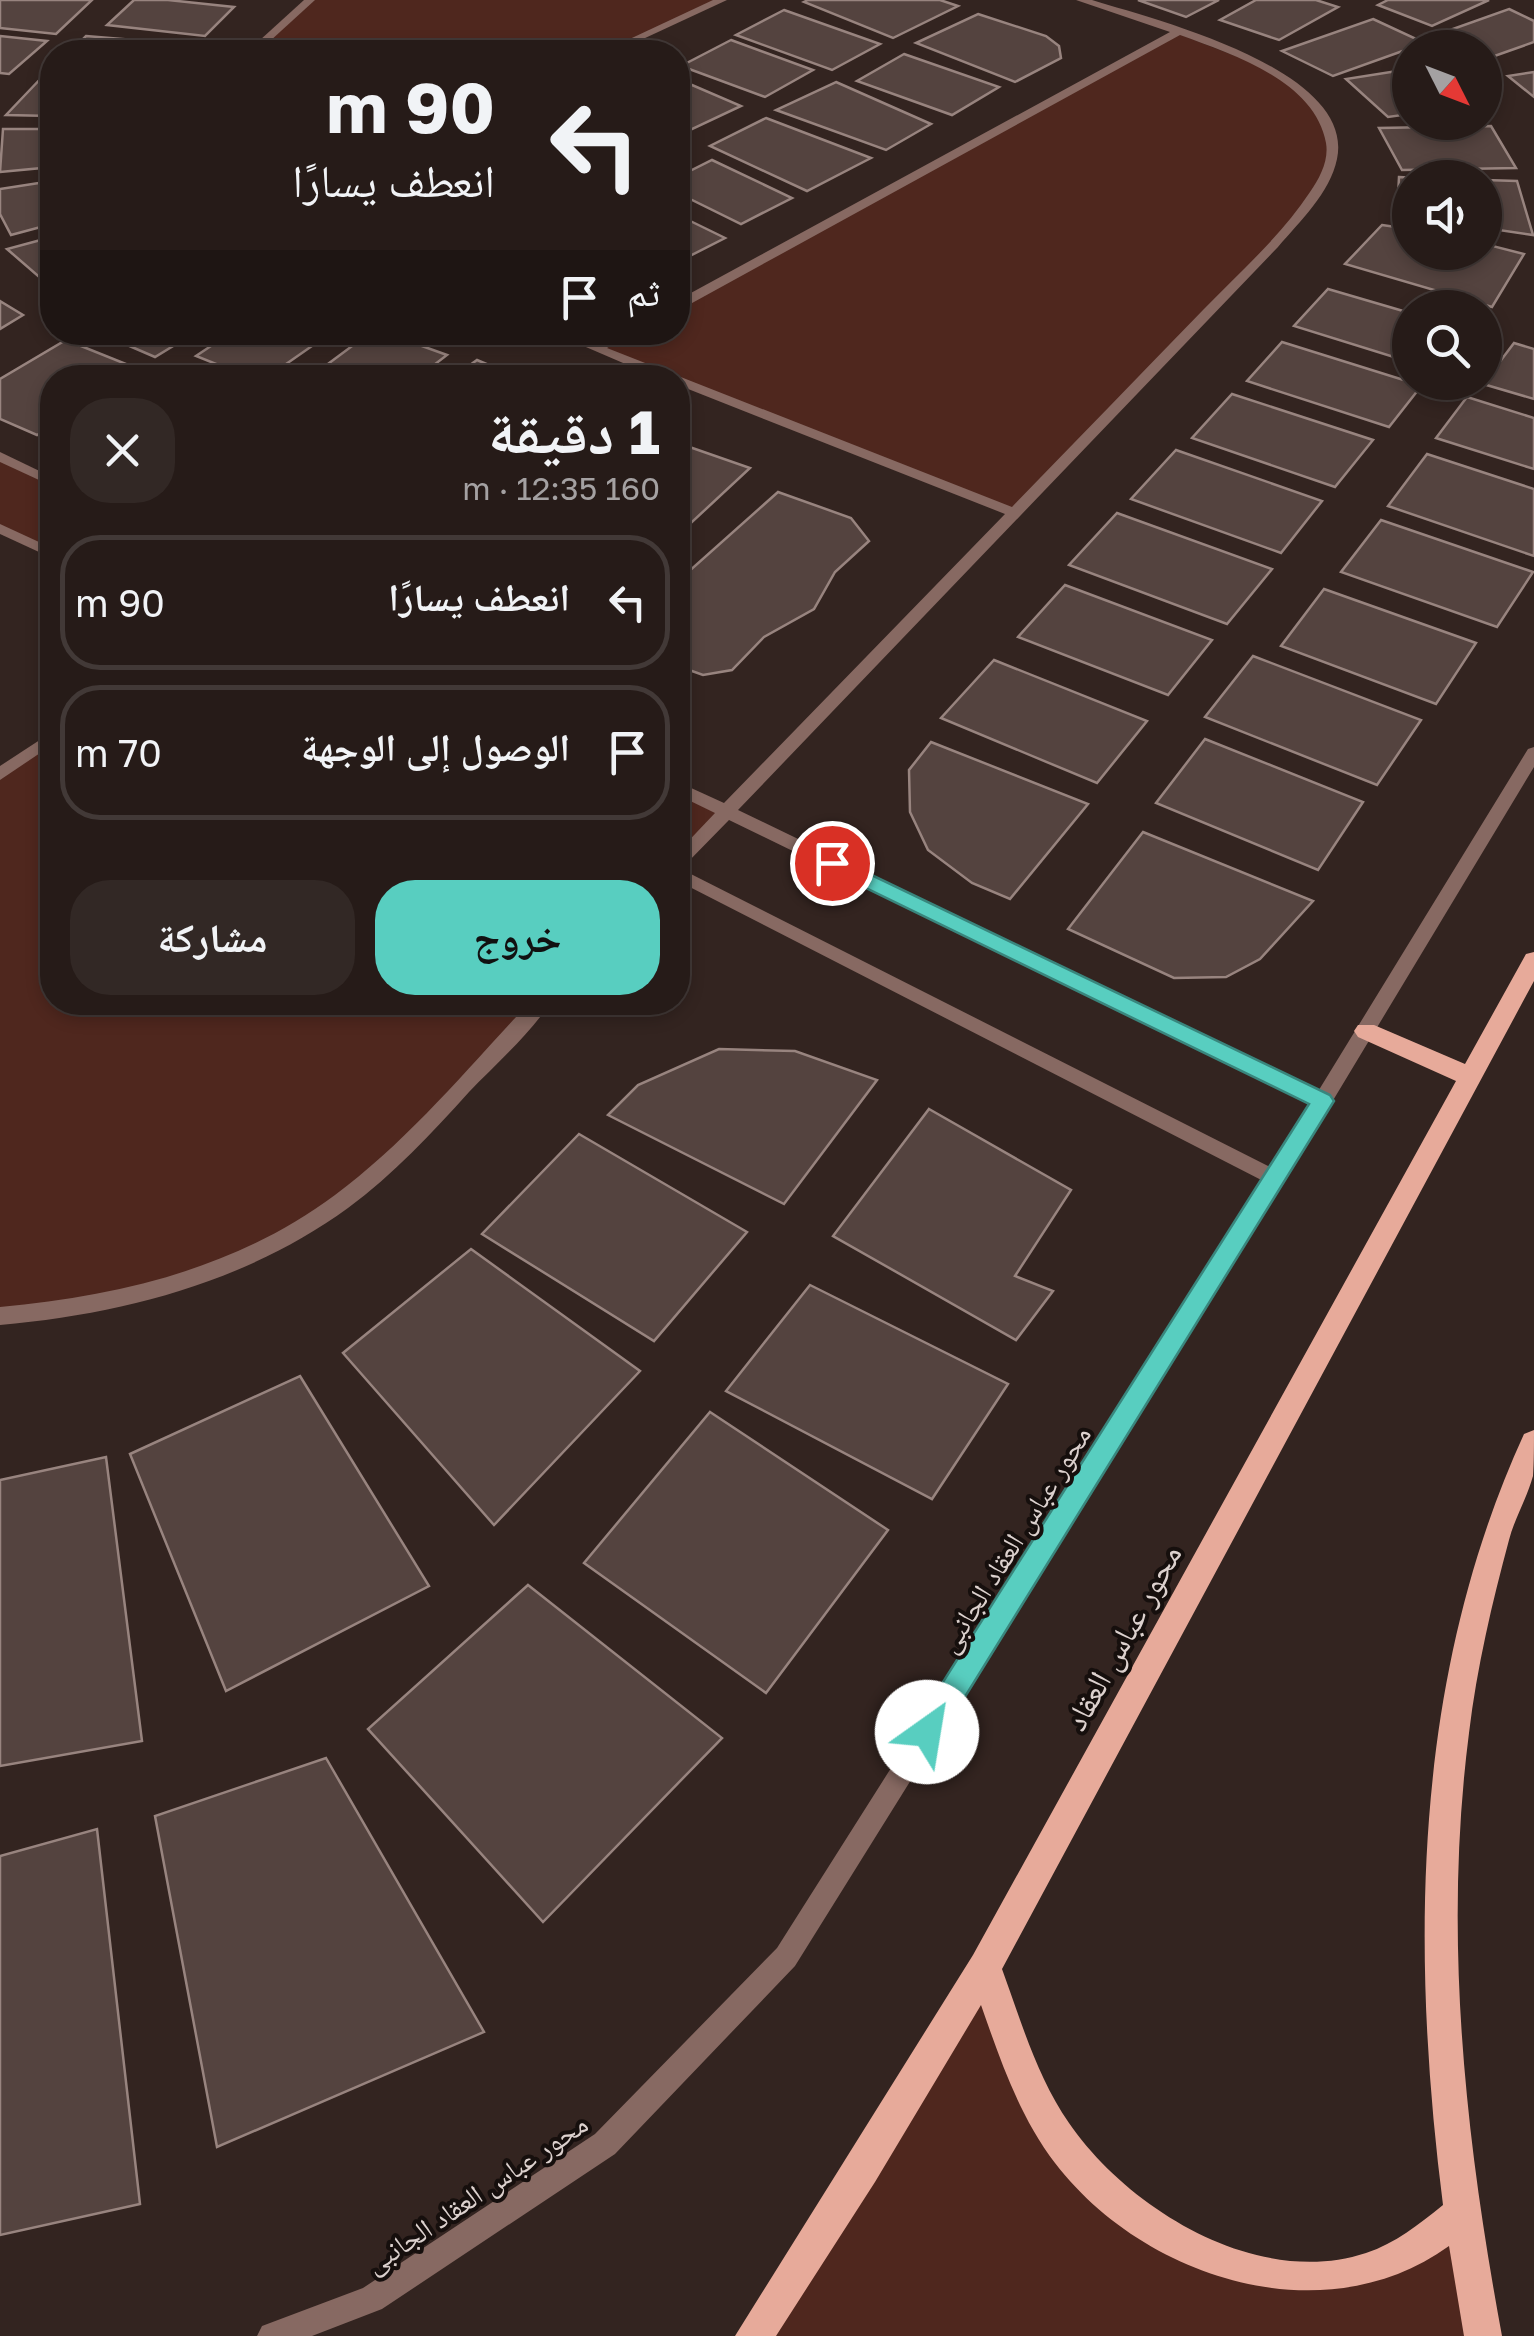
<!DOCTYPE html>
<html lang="ar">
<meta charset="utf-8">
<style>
body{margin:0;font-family:"Golos Text","Noto Naskh Arabic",sans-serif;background:#322825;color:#f1f3f6;direction:rtl;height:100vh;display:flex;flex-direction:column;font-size:38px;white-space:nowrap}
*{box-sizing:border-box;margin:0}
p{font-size:32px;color:#a4a1a2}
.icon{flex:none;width:55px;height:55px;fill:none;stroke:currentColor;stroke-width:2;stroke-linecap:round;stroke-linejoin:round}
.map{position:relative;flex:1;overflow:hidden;direction:ltr}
.sheet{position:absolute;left:40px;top:365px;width:650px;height:650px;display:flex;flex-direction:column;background:#261b18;border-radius:40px;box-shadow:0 5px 15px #0003,0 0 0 2px #423937;direction:rtl}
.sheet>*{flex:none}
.top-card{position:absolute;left:40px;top:40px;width:650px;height:305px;border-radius:40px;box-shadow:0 5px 15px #0003,0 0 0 2px #423937;direction:rtl;background:#261b18;color:#f1f3f6;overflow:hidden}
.needle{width:65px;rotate:132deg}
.tools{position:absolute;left:1392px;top:30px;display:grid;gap:20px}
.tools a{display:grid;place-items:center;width:110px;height:110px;border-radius:50%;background:#261b18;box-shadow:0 5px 15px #0003,0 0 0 2px #423937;font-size:50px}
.pin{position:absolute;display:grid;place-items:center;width:85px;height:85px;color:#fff;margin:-42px;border:5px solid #fff;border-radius:50%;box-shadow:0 2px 10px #0007}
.me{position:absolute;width:110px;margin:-55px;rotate:32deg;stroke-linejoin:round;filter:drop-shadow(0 0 8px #0008)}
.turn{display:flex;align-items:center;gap:35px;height:210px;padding:0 30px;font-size:45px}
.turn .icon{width:130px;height:130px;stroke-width:2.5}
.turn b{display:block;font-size:70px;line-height:85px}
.then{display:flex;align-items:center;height:95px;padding:0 30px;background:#0003;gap:20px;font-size:38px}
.round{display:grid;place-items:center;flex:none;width:105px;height:105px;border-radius:40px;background:#322825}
.head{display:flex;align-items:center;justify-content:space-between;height:170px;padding:0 30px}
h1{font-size:60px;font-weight:700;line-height:75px}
.action{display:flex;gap:20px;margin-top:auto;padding:20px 30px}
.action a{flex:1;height:115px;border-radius:40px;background:#58cec0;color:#111;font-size:40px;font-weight:700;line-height:115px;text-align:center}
.action a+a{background:#322825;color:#f1f3f6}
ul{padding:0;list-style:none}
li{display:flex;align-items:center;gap:30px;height:135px;margin:0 20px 15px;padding:0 10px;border:5px solid #423937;border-radius:40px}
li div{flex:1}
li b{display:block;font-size:38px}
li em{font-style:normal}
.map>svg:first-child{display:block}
</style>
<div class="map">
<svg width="1534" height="2336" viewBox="0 0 1534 2336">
<rect width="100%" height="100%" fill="#332420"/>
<!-- green -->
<g fill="#4f271e">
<polygon points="310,0 722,0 606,52 252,52"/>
<polygon points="1176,33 1274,71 1306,95 1333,148 1324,175 1274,244 1015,513 597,348 626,333 678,332 678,305"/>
<polygon points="0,456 52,482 52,557 0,530"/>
<polygon points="52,737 52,1002 542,1003 381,1170 292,1234 184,1283 0,1316 0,774"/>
<polygon points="678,788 727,812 678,862"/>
<polygon points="985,1967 1033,2098 1162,2239 1336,2278 1459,2215 1483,2336 754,2336"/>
</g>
<!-- building -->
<g fill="#54433f" stroke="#98847f" stroke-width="2.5">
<polygon points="0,0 92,0 56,34 0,28"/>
<polygon points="134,0 168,0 234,7 205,36 107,25"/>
<polygon points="808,0 940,0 958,6 893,38 804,2"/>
<polygon points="1138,0 1219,0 1186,17"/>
<polygon points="1256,0 1316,0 1338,7 1279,40 1220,20"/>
<polygon points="1388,0 1489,0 1432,26 1378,5"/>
<polygon points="1509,9 1534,21 1534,42 1486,59 1485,48 1462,48 1436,35"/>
<polygon points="784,10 880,44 832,70 736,35"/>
<polygon points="978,14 1046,36 1059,46 1061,58 1015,82 916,43"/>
<polygon points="1373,19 1425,43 1333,76 1282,51"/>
<polygon points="0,36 47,41 9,74 0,73"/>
<polygon points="86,36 195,45 188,52 70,52"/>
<polygon points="731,40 813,70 765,97 681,66"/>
<polygon points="904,54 999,87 952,115 857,81"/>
<polygon points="1410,69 1410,114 1388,117 1346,79"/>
<polygon points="1534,72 1534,97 1508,76"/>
<polygon points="46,73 52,74 52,116 6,115"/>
<polygon points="678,79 741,106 686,132 678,129"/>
<polygon points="836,82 931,124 886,150 776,110"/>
<polygon points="766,118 871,158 807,191 710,146"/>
<polygon points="1491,126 1516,168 1402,170 1379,128"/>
<polygon points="3,129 52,129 52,167 0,172"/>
<polygon points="712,160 792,198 741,224 678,193 678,177"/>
<polygon points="1399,177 1417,178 1410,178 1410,218 1397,216"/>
<polygon points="1485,180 1517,181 1533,235 1485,228"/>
<polygon points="52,181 52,224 11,235 0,214 0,189"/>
<polygon points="678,215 725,238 678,262"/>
<polygon points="1382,225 1410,229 1410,252 1485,252 1485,244 1524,254 1492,307 1345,264"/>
<polygon points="52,237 52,288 7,249"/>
<polygon points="1328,289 1410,313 1410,362 1294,326"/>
<polygon points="0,301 23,315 0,329"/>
<polygon points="97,332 196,332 155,357"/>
<polygon points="232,332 332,332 266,378 251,378 196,356"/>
<polygon points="371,332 383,332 447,355 417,378 309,378"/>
<polygon points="66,340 141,370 129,378 52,378 52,426 37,435 0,419 0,379"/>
<polygon points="1282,342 1410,382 1422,385 1389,427 1247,381"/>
<polygon points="1514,343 1534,349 1534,399 1483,384"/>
<polygon points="477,360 520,378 452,378"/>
<polygon points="1232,394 1373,440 1335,487 1192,438"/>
<polygon points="1467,397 1534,418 1534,469 1436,438"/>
<polygon points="678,443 750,468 678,535"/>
<polygon points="1176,450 1322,501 1281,553 1131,499"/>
<polygon points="1427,454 1534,489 1534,556 1388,506"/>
<polygon points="778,492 851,518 869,541 835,572 814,609 764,637 732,670 703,675 678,666 678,581"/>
<polygon points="1117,513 1272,569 1227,624 1069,565"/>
<polygon points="1381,520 1533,572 1497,627 1341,572"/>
<polygon points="1065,585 1212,640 1168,695 1018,637"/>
<polygon points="1324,589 1476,643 1436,704 1281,646"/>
<polygon points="1253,656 1421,720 1377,785 1205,717"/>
<polygon points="994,660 1147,721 1097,783 941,718"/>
<polygon points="1205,739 1363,802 1318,870 1156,803"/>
<polygon points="931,742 1088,804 1010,899 972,883 928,850 910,812 909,770"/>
<polygon points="1143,832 1313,901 1260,959 1226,977 1174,978 1068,929"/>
<polygon points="719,1049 795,1051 877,1080 784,1204 608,1115 638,1085"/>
<polygon points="929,1109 1071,1190 1015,1276 1053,1291 1016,1340 833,1236"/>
<polygon points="579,1134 747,1232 654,1341 482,1234"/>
<polygon points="471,1249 640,1371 494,1525 343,1353"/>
<polygon points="810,1285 1008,1384 932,1499 726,1391"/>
<polygon points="300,1376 429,1586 226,1691 130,1454"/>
<polygon points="710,1412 888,1530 766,1693 584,1563"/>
<polygon points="106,1457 142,1741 0,1766 0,1480"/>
<polygon points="528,1585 722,1738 543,1922 368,1729"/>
<polygon points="326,1758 484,2032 217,2147 155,1816"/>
<polygon points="97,1829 140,2204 0,2235 0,1856"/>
</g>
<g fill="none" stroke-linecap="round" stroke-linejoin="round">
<!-- minor -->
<g fill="#876962" fill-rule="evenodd">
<polygon points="304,0 315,0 258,52 247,52"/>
<polygon points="713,0 727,0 615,52 602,52"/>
<path d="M1076,0H1092C1153,19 1356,69 1337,159C1330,193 1300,221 1278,247L738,810L1330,1096L1333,1101L1323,1109L1316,1106L729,820L684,866L679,868L1282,1173L1285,1179L1282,1185L1275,1187L678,881V852L715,813L678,795V782L724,803L1005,514L678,385V378H658L551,332H570L596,343L615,332H632L607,348L1012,507C1076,441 1139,376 1203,310C1239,273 1281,236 1310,192C1320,178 1329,160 1326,143C1315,81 1232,54 1180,35L683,308L678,309V300L1170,32Z"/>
<polygon points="0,452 52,477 52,486 0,462"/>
<polygon points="0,524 52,548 52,558 0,534"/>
<polygon points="52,732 52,745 0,780 0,766"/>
<path d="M530,1002H551C529,1035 496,1064 469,1092C432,1133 393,1175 348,1208C246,1282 124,1314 0,1325V1307C120,1296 237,1268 335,1195C408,1141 468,1068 530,1002Z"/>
</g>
<!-- tertiary -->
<polygon fill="#876962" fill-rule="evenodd" points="1534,747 1534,767 1282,1185 795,1966 615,2154 382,2309 312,2336 257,2336 262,2326 363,2288 595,2134 777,1948 1268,1173 1528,749"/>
<!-- primary -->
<path fill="#e7aa9a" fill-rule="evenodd" d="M1534,952V981L1002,1969C1021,2021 1037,2077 1069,2123C1128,2209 1258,2289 1366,2253C1396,2243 1418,2225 1443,2205C1410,1945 1413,1676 1524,1434L1534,1430C1534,1444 1534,1462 1533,1476C1527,1498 1515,1517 1509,1540C1492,1603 1477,1667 1469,1733C1443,1935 1465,2136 1502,2336H1464L1449,2246C1325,2336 1144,2279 1055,2163C1019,2116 1000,2059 981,2005L875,2182L776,2336H735L973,1955L1456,1081L1358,1037L1354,1031L1358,1025H1374L1465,1064L1526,954Z"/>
</g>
<!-- route -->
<polygon fill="#58cec0" stroke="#39867d" stroke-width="2.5" points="832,856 1330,1095 1334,1101 937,1742 927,1746 917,1742 913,1732 917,1723 1309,1104 825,868 822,863"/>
<g text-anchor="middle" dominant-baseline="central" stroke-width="8" stroke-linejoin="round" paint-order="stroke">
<!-- street labels -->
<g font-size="28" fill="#dcd1ce" stroke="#160f0d">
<text transform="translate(1014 1539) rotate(-58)">محور عباس العقاد الجانبى</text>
<text transform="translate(476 2193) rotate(-34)">محور عباس العقاد الجانبى</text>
</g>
<!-- near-street labels -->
<g font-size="32" fill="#dcd1ce" stroke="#160f0d">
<text transform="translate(1122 1637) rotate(-61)">محور عباس العقاد</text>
</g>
</g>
</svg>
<div class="tools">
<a><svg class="needle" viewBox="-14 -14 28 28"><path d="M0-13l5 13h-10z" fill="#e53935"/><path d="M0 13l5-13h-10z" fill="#a4a1a2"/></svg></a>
<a><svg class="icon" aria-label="sound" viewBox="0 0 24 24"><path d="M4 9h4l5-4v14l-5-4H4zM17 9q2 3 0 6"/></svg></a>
<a><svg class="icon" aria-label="search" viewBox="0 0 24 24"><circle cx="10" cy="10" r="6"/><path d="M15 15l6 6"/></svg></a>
</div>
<div class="pin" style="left:832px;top:863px;background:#d93025"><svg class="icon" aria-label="arrive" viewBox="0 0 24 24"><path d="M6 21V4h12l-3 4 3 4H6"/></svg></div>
<svg class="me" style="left:927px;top:1732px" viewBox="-20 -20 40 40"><circle r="19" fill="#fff"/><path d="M0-13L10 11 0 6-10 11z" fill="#58cec0"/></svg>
<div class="top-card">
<div class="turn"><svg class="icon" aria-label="left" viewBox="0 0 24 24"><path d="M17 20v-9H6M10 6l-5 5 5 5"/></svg><div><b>90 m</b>انعطف يسارًا</div></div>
<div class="then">ثم<svg class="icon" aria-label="arrive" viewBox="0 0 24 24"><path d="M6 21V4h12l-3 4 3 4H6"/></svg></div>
</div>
<section class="sheet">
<div class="head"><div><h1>1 دقيقة</h1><p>160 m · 12:35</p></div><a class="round"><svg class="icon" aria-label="close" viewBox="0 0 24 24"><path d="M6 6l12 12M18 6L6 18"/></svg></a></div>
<ul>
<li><svg class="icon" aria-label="left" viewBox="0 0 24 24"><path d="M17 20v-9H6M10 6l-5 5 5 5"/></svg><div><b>انعطف يسارًا</b></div><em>90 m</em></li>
<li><svg class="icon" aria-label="arrive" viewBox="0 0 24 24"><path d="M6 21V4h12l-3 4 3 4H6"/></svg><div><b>الوصول إلى الوجهة</b></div><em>70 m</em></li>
</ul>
<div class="action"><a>خروج</a><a>مشاركة</a></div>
</section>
</div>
